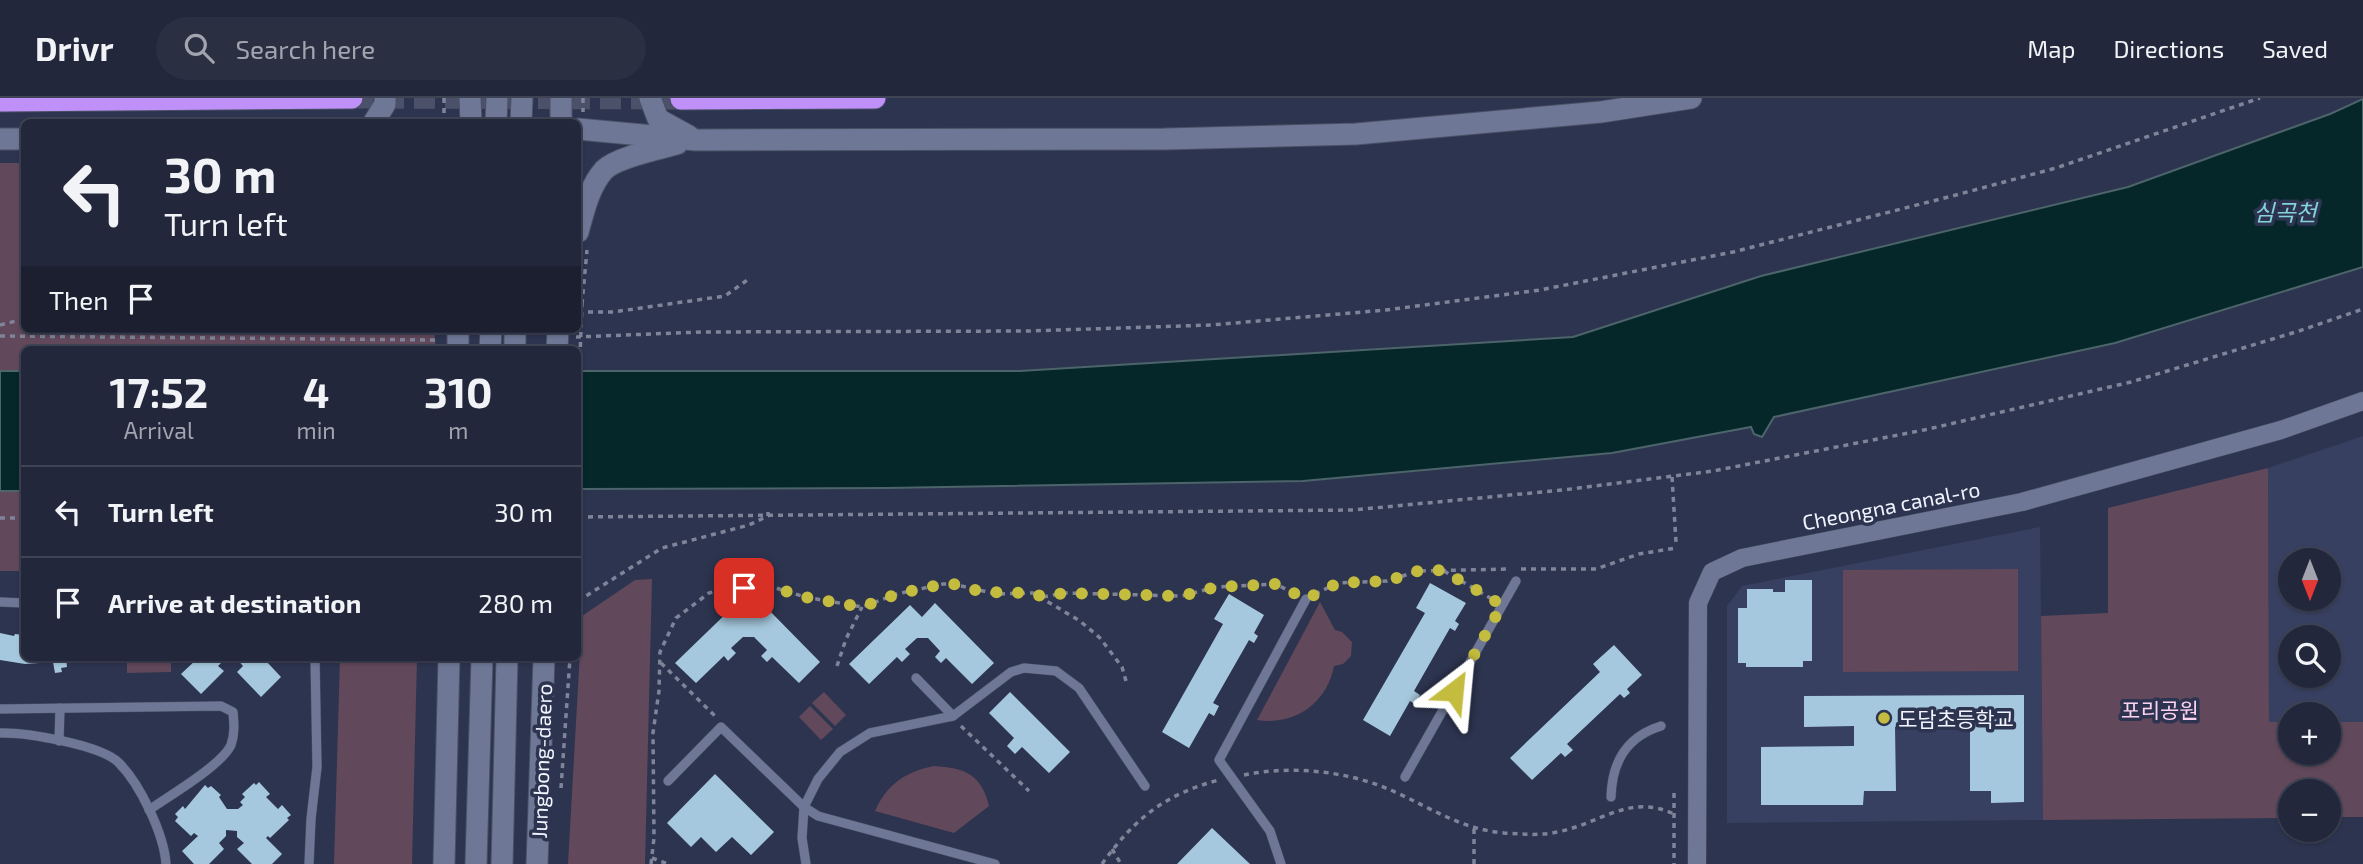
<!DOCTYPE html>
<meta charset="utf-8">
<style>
body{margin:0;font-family:"Exo 2","Noto Sans KR",sans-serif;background:#2a2f42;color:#f1f3f6;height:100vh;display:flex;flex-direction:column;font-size:26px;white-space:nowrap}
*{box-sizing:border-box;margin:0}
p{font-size:23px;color:#a2a5af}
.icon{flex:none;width:38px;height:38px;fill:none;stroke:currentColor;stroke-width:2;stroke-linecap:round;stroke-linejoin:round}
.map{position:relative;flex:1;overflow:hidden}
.panel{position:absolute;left:21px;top:248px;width:560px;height:315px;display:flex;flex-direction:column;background:#22273b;border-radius:10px;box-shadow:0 2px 5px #0004,0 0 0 2px #3f4455}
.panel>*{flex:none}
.banner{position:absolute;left:21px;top:21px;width:560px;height:214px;border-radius:10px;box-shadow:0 2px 5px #0004,0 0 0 2px #3f4455;background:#22273b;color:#f1f3f6;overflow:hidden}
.needle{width:46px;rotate:180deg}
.fabs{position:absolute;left:2278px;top:450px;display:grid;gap:14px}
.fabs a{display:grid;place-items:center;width:63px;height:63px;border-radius:50%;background:#22273b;box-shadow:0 2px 5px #0004,0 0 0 2px #3f4455;font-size:35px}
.pin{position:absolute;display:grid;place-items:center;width:60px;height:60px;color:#fff;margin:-30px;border-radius:14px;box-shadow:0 4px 10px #0006}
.me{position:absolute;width:77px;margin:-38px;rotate:29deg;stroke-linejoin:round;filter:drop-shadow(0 0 5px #0008)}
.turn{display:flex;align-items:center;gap:24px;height:147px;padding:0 28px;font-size:32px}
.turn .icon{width:91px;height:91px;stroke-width:2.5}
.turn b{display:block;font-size:49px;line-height:60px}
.then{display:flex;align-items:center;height:66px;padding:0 28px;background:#0003;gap:14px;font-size:26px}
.eta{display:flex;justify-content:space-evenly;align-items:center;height:119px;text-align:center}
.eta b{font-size:42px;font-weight:700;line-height:49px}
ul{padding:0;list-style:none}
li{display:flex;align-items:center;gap:21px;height:91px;padding:0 28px;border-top:2px solid #3f4455}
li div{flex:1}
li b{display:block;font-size:26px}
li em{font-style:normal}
header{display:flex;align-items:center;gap:42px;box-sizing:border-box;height:98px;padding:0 35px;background:#22273b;border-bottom:2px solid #3f4455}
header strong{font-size:33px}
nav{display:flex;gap:38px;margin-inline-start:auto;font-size:24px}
.search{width:490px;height:63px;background:#2a2f42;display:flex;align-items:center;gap:18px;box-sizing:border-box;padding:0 24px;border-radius:38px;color:#a2a5af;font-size:26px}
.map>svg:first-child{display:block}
</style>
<header>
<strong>Drivr</strong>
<div class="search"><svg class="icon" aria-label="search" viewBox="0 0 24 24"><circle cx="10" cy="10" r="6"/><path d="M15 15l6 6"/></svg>Search here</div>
<nav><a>Map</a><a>Directions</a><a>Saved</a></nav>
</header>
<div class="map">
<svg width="2363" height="766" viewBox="0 0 2363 766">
<rect width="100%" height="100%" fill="#2d344f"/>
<!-- built -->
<g fill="#384061" fill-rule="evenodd">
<path d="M2363,338V624H2329V616H2291V624H2269L2268,370ZM2291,462H2329V500H2291ZM2291,539H2329V578H2291Z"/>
<polygon points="2040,429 2043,722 1727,725 1727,508 1742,488"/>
</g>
<!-- green -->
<g fill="#61485a">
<polygon points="0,65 24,65 24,231 434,231 436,252 24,252 24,473 0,473"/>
<polygon points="2268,370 2269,624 2291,624 2291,654 2329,654 2329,624 2363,624 2363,719 2329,719 2329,693 2291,693 2291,720 2043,722 2041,518 2108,515 2108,410"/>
<polygon points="2018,471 2018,573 1843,574 1843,472"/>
<polygon points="652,481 645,766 568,766 582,518 635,482"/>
<path d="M1320,504L1335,532L1342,534L1352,544L1351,558L1343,566L1334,568C1327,605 1295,628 1257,622Z"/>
<polygon points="127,560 171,560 171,574 127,575"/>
<polygon points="340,560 417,560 412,766 334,766"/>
<polygon points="824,594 846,617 835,628 812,605"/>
<polygon points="810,608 833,631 821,642 799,619"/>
<path d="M934,668C965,670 981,676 989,708L954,735L875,713C887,686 905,674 934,668Z"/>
</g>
<!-- water -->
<g fill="#05272a" stroke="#4c646a" stroke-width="2">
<polygon points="2363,1 2363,169 2115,245 1774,319 1762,339 1754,336 1751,329 1612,355 1303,383 887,390 578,391 578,273 1020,273 1573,239 1761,178 2128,89 2330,16"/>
<rect x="0" y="273" width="24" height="120"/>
</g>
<!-- building -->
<g fill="#a6c8de">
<polygon points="1785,482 1812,482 1812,563 1803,563 1803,569 1746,569 1746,565 1738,565 1738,510 1747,510 1747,491 1773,491 1773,494 1785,494"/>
<polygon points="1430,485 1466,505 1455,523 1459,526 1455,533 1450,530 1414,593 1420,597 1415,606 1410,603 1390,638 1363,622 1425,515 1416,510"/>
<polygon points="1229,496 1264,517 1254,535 1258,538 1254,545 1249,542 1213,605 1219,608 1214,618 1209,615 1189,650 1162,634 1223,526 1214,521"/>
<polygon points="761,504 820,564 799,585 772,559 767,564 761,558 767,552 754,539 743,539 731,550 736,555 728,563 724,558 696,585 675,565 736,506 748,518"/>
<polygon points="935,505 994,565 972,586 946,560 941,565 935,559 940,553 928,540 917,540 905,551 910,556 902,564 897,559 869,586 849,566 910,507 922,519"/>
<polygon points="0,535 14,538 15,536 24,537 24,560 66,560 67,569 61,570 62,574 55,575 53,564 25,566 0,562"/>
<polygon points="1614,547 1642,577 1627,591 1630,595 1624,600 1620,596 1567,646 1573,652 1565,659 1561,655 1532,682 1510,660 1600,574 1593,566"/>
<polygon points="198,560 226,560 218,568 224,573 201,596 181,576"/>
<polygon points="236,560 269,560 266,563 281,579 261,599 237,574 243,568"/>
<polygon points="1010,594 1070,654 1049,675 1022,649 1015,656 1007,648 1014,640 989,615"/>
<polygon points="2024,597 2024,704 1991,705 1991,693 1970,693 1970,629 1895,629 1896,693 1864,693 1863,707 1761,707 1761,649 1854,648 1854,628 1804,629 1804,598"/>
<polygon points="715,676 774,734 751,757 732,739 716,754 701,739 691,749 667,725"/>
<polygon points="259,684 270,696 266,699 278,711 282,707 291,717 287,720 289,722 270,740 268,738 266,740 282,756 272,766 252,766 237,751 244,745 237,739 237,733 226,732 226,738 219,745 224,751 209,766 194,766 182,753 198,738 194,735 191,738 175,723 178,719 175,716 183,708 185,711 205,687 208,690 211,688 221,697 219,699 227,711 238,711 243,707 240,704 245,699 242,696 254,685 256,687"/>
<polygon points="1212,730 1250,766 1177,766"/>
</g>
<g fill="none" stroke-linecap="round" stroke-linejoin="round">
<!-- highway-tunnel -->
<polyline stroke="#4a5169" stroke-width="21" stroke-dasharray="21 10" stroke-linecap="butt" points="352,0 681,1"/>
<defs>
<g id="lane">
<polyline points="0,504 24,505"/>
<polyline points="916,580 953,618"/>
<path d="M0,611L221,608L233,614C234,625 235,636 231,647C222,667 169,698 149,712"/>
<path d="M0,635C25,634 102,647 119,665C140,686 164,736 166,766"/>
<polyline points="59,643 60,610"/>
<polyline points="1405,679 1516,483"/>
<polyline points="668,683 721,629 804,709 818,718 995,766"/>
<path d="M1611,699C1612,664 1626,639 1661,628"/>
<polyline points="309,766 311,721 317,669 315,560"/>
<polyline points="806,766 802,740 804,709 818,681 840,654 870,635 953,618 1011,574 1024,570 1056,573 1079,590 1145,688"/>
<polyline points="1281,766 1270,733 1219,662 1306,501"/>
</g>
<polyline id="street" points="1697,766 1698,505 1712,474 1742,460 2022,404 2281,332 2363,303"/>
<g id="secondary">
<polyline points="470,0 471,24"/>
<polyline points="561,0 561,24"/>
<polyline points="650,0 658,21 689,38"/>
<polyline points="374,24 385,6 385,0"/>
<polyline points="578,31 696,42 1165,41 1356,36 1601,14 1691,0"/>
<polyline points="0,41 24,41"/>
<path d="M578,134C584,113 589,89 604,72C617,59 659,51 677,46"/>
<polyline points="444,766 449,560"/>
<polyline points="476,766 482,560"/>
<polyline points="502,766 507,560"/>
<polyline points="537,766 544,560"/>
</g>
<g id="highway">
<polyline points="681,1 875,0"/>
<polyline points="0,3 352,0"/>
</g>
</defs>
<!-- lane casing -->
<use href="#lane" stroke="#4a5065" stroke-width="10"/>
<!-- street casing -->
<use href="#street" stroke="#4a5065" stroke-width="19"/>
<!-- secondary casing -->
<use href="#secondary" stroke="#4a5065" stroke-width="23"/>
<!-- highway casing -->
<use href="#highway" stroke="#4a5065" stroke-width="23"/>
<!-- path -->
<g stroke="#7f8499" stroke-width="3.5" stroke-dasharray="5 5" stroke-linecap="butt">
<polyline points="444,0 444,15"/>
<polyline points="583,0 583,14"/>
<polyline points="582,206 587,152"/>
<polyline points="578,214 613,214 725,198 750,180"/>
<polyline points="0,227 24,221"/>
<polyline points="0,238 438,242"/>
<polyline points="576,239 701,234 1029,233 1211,227 1386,212 1540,192 1733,154 1956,97 2056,70 2260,0"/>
<polyline points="1672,379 1676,444"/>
<polyline points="578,419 1353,412 1563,392 1713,373 1924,332 2131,284 2299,233 2363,211"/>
<polyline points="0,420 24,420"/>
<polyline points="1521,471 1596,471 1639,456 1676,450"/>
<polyline points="1444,473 1492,501"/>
<polyline points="1315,496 1338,485 1387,483 1418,473 1510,471"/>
<polyline points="1043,499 1064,495 1182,498 1216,489 1276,486 1293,495"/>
<polyline points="578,503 662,450 749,427 768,418 768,414"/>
<polyline points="661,565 715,618"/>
<polyline points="837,568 846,541 862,509"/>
<polyline points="961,628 1029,693"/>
<path d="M1244,677C1292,667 1350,673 1395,694C1433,711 1461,731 1504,735C1522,736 1540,738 1557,734C1600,726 1629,695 1674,716"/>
<polyline points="561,690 570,560"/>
<polyline points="1674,695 1674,766"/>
<polyline points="1112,751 1121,766"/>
<polyline points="652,760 668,766"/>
<polyline points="651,766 654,740 653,635 659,593 660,554 676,520 709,495 724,491 762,489 776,490 805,499 862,509 897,496 943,486 953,486 996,496 1033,495 1080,523 1100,540 1122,569 1126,583"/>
<path d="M1102,766C1134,721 1165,696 1219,682"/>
<polyline points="1474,766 1474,730"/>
</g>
<!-- lane -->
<use href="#lane" stroke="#6e7896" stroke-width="9"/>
<!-- street -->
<use href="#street" stroke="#6e7896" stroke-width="18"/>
<!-- secondary -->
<use href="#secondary" stroke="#6e7896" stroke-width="21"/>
<!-- highway -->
<use href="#highway" stroke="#bf90f8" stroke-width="21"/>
<defs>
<g id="secondary-bridge">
<polyline points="496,24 497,0"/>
<polyline points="521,24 522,0"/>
<polyline points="458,252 458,231"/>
<polyline points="490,252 491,231"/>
<polyline points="515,252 515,231"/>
<polyline points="557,252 558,231"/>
</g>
</defs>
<!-- secondary-bridge casing -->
<use href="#secondary-bridge" stroke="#4a5065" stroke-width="23" stroke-linecap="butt"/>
<!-- path-bridge -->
<polyline stroke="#7f8499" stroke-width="3.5" stroke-dasharray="5 5" stroke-linecap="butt" points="578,309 582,206"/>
<!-- secondary-bridge -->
<use href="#secondary-bridge" stroke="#6e7896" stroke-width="21"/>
</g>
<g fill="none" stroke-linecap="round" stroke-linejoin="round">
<!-- route -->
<polyline stroke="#c4bc3e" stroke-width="12" stroke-dasharray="0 21.6" points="744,490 776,490 804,499 862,509 897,496 943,486 953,486 983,494 1033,495 1043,499 1064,495 1182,498 1216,489 1276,486 1306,501 1338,485 1387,483 1418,473 1442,472 1502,507 1454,593"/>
</g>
<!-- markers -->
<circle fill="#c4bc3e" stroke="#2d344f" stroke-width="2.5" cx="1884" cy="620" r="7"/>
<g text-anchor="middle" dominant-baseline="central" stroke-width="7" stroke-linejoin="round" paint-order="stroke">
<!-- street labels -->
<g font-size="21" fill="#f1f4ff" stroke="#2d344f">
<text transform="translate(1891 407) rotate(-11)">Cheongna canal-ro</text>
<text transform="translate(541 663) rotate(-88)">Jungbong-daero</text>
</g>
<!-- park labels -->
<g font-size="21" fill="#fdd1f0" stroke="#2d344f">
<text x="2160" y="611">포리공원</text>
</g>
<!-- poi labels -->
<g font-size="21" fill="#f1f4ff" stroke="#2d344f" text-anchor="start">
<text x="1898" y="620">도담초등학교</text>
</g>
<!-- water labels -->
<g font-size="23" font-style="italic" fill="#84d2db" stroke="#2d344f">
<text x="2285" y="114">심곡천</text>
</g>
</g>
</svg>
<div class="fabs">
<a><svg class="needle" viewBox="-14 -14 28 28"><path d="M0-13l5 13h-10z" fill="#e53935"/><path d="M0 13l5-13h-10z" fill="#a2a5af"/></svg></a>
<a><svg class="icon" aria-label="search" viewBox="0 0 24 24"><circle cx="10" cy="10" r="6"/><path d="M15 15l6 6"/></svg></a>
<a>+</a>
<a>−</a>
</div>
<div class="pin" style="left:744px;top:490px;background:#d93025"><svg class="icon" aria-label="arrive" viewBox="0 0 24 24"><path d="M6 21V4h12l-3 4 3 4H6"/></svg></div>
<svg class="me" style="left:1454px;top:593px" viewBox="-20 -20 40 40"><path d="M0-17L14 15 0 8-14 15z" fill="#c4bc3e" stroke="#fff" stroke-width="4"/></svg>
<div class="banner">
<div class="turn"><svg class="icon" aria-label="left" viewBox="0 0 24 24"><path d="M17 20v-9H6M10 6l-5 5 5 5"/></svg><div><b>30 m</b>Turn left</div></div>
<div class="then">Then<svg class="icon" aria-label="arrive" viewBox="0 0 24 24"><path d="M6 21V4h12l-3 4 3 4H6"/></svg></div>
</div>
<section class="panel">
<div class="eta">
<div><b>17:52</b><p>Arrival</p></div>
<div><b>4</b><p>min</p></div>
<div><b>310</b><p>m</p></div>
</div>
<ul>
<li><svg class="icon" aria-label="left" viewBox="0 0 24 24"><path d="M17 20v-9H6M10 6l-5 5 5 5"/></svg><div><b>Turn left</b></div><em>30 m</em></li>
<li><svg class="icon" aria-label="arrive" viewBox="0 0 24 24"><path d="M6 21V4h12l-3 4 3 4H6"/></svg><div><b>Arrive at destination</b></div><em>280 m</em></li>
</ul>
</section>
</div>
